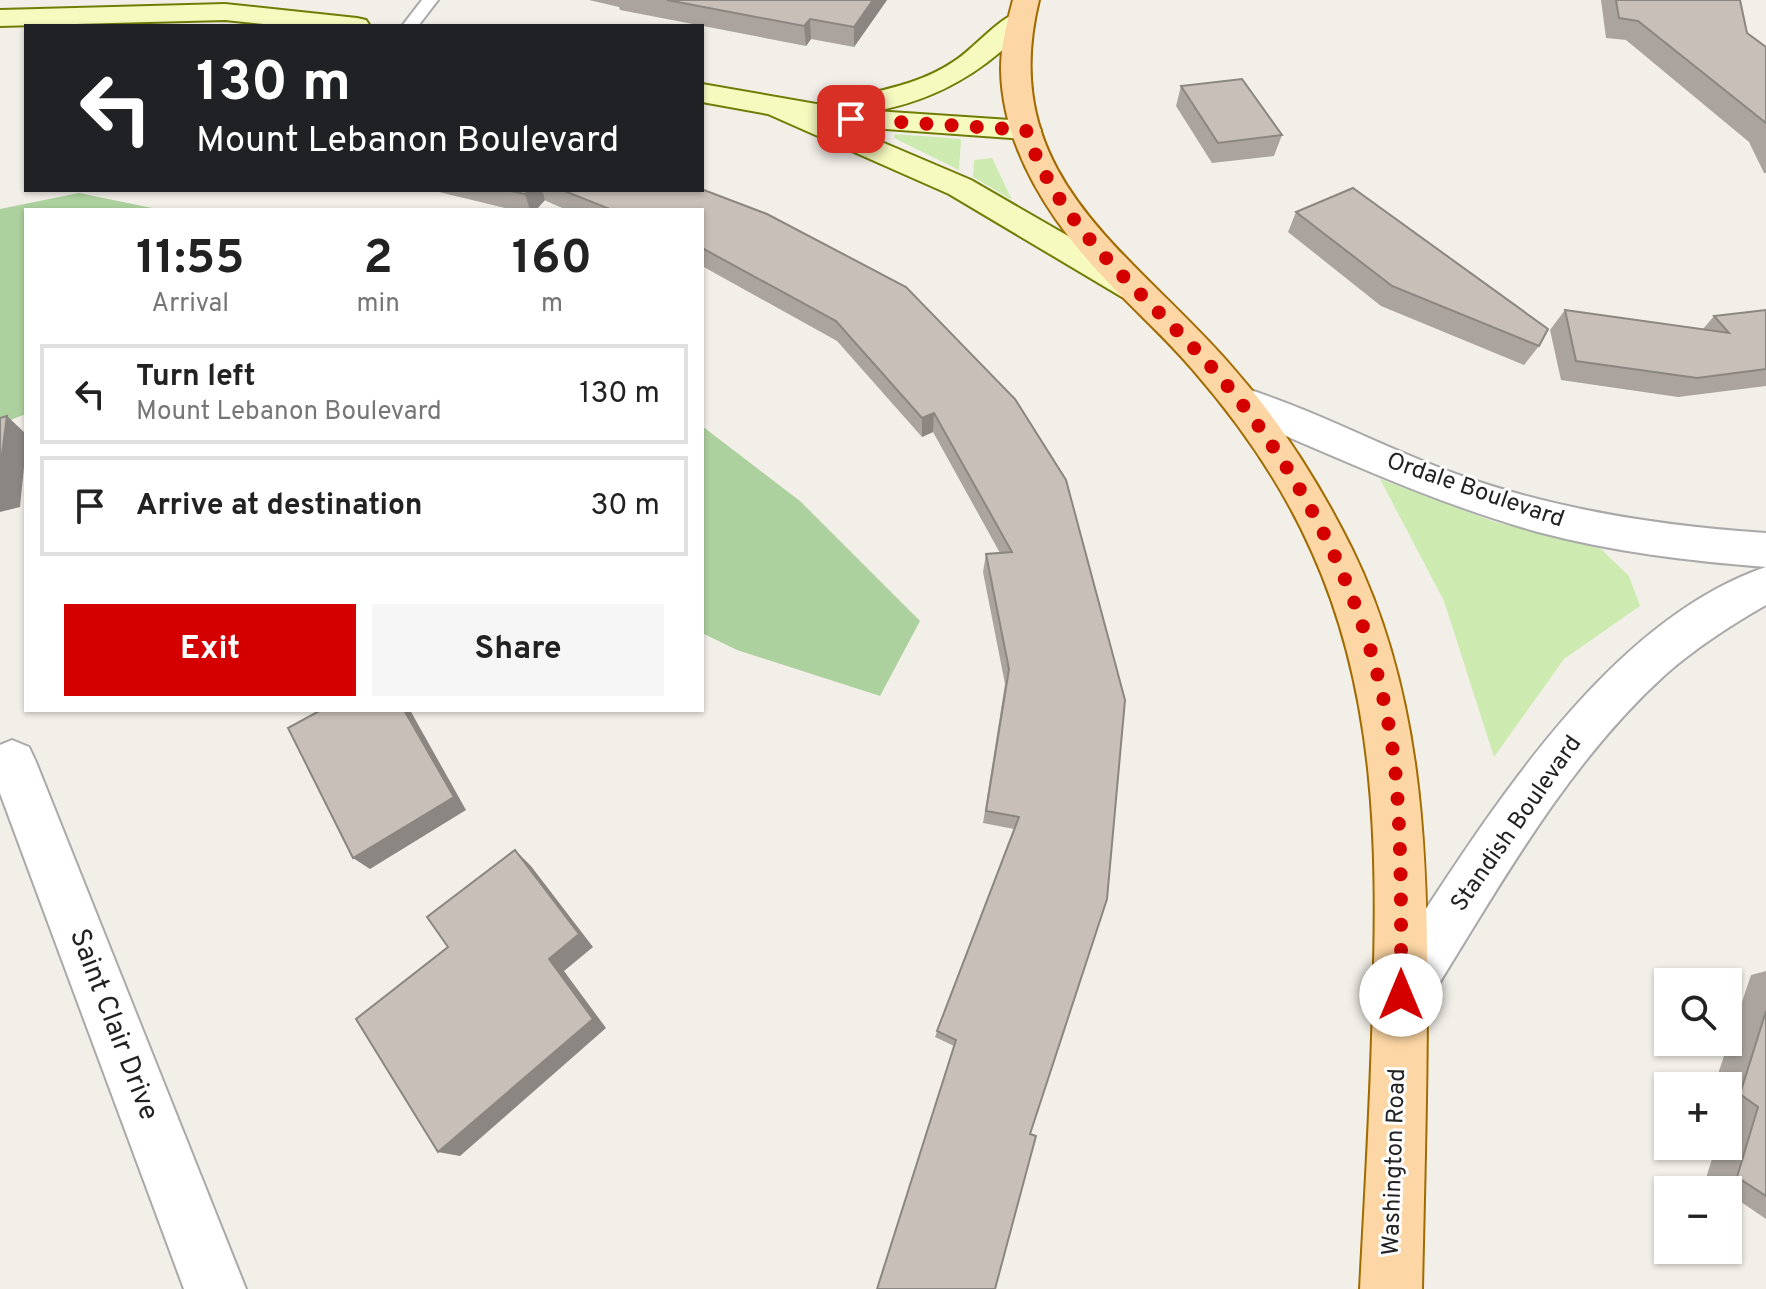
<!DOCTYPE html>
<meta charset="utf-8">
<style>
body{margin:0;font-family:Overpass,sans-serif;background:#f6f6f6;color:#222;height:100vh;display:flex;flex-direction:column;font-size:30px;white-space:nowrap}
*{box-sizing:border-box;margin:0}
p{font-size:26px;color:#767676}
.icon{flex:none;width:44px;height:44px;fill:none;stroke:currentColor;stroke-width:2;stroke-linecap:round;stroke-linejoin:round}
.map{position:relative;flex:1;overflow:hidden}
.sheet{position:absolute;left:24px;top:208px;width:680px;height:504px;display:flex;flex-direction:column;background:#fff;border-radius:0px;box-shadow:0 2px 6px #0004}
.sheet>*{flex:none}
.banner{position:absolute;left:24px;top:24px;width:680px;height:168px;border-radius:0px;box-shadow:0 2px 6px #0004;background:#202124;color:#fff;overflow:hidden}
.fabs{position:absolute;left:1654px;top:968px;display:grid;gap:16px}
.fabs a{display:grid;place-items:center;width:88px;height:88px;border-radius:0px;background:#fff;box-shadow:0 2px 6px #0004;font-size:40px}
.pin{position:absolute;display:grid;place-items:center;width:68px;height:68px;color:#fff;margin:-34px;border-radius:16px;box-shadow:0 4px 12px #0006}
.me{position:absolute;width:88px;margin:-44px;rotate:0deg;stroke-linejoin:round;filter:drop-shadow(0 0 6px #0008)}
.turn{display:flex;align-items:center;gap:28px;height:168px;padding:0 40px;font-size:36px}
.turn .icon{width:104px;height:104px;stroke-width:2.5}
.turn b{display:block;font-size:56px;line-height:68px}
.eta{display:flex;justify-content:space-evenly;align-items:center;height:136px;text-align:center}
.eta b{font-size:48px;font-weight:700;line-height:56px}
.action{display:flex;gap:16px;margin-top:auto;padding:16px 40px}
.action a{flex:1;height:92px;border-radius:0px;background:#d40000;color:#fff;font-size:32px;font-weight:700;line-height:92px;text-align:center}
.action a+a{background:#f6f6f6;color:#222}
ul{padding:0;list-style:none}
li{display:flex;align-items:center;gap:24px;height:100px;margin:0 16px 12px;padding:0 24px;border:4px solid #e0e0e0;border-radius:0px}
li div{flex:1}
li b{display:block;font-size:30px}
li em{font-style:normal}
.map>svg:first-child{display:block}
</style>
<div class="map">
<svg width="1766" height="1289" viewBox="0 0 1766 1289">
<rect width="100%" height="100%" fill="#f2efe9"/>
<!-- grass -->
<g fill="#cdebb0">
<polygon points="895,134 961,139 959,170 894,138"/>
<polygon points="992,158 1012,200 973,177 974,160"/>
<polygon points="1380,479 1495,522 1601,549 1629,576 1640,606 1564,659 1494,757 1444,601"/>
</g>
<!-- forest -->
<g fill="#add19e">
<polygon points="79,193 162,210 26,210 26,414 0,424 0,209"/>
<polygon points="702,426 800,501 920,621 880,696 737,650 702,633"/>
</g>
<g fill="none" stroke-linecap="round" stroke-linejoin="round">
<defs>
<polygon id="lane" points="422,0 438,0 418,26 402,26"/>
<g id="street">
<path d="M1241,387C1315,410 1384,448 1456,474C1556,510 1660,526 1766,533V605C1731,625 1697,647 1666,674C1562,768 1494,897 1420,1014L1401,1022L1382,1014L1374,995L1382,976C1475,836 1598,624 1766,567C1689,561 1613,552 1538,532C1431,502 1330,454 1228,411L1222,401L1228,391Z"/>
<polygon points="12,740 29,747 36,762 246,1289 184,1289 0,793 0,745"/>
</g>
<g id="secondary">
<polygon points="225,4 357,18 366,20 370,26 282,26 225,20 0,26 0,10"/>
<path d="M1018,13L1027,15L1031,21L1027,27C984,71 937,100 875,111L1026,121L1037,124L1041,130L1037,136L1026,139L844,126L971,180L1146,281L1151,289L1146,297L1134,300L1122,297L949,194L768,114L702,102V84L845,109L842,105L847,99C885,89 920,84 953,62C973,50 998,18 1018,13Z"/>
</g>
<path id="primary" d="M1013,0H1039C996,175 1127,248 1227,361C1277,417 1319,482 1352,549C1421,690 1428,844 1427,999C1427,1095 1424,1192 1422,1289H1360C1365,1193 1371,1097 1373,1001C1378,847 1376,694 1312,552C1283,486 1240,424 1193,370C1166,338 1134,310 1105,279C1052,223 1002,149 1001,69C1001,45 1007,23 1013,0Z"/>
</defs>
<!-- lane casing -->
<use href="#lane" stroke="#a9a9a9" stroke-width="4"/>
<!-- street casing -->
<use href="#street" stroke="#a9a9a9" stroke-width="4"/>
<!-- secondary casing -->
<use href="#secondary" stroke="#707d05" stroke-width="4"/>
<!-- primary casing -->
<use href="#primary" stroke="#a06b00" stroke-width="4"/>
<!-- lane -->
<use href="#lane" fill="#fff" fill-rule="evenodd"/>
<!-- street -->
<use href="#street" fill="#fff" fill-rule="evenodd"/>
<!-- secondary -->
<use href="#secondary" fill="#f7fabf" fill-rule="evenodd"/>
<!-- primary -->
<use href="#primary" fill="#fcd6a4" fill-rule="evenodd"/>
</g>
<!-- wall -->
<g fill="#aba49e">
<polygon points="589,0 887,0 854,47 811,39 806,46 620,10 619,7"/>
<polygon points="1601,0 1740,0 1747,33 1766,47 1766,173 1764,173 1749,142 1626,40 1606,38"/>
<polygon points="1181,86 1282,135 1274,156 1212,163 1176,106"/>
<polygon points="438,190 702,190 1015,399 1030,1134 995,1289 954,1046 935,1037 1014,829 983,823 1005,684 983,572 986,554 1000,553 933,432 922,437 837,341 702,266 702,210 567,210 546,201 545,200 536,210 513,210 439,192"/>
<polygon points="1296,212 1539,346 1524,365 1381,306 1288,232"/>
<polygon points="1565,310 1703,329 1714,316 1766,310 1766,386 1678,397 1561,380 1550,330"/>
<polygon points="1766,971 1766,1219 1728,1193 1728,1190 1723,1190 1706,1178 1716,1146 1728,1146 1728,1086 1714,1086 1751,975"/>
</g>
<!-- shaded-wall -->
<g fill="#8b8681">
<polygon points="873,0 887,0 854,47 854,27"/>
<polygon points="810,19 811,39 806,46 804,26"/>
<polygon points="529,190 542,190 545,200 536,210 530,210 525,194"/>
<polygon points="934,413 933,432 922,437 922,418"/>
<polygon points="7,416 26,434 26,447 20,507 0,512 0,469"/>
<polygon points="404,710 410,710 466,810 370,869 353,858"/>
<polygon points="515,850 531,866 593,947 564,971 606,1028 460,1156 438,1152 549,959"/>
</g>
<!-- building -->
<g fill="#c7bfb8" stroke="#8b8681" stroke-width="2">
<polygon points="667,0 873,0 854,27 810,19 804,26"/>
<polygon points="1616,0 1740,0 1747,33 1766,47 1766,123 1638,21 1619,18"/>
<polygon points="1242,79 1282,135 1218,143 1181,86"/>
<polygon points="1353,188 1548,329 1539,346 1392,286 1296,212"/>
<polygon points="506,190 529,190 525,194"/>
<polygon points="562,190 704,190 767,214 906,287 1015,399 1066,480 1125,700 1107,899 1030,1134 1036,1136 995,1289 877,1289 956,1040 937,1031 1019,817 986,811 1009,669 986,554 1012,552 934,413 922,418 836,321 702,248 702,210 612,210"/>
<polygon points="1565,310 1729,333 1714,316 1766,310 1766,369 1697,378 1576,361"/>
<polygon points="7,416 0,469 0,418"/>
<polygon points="321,710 404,710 454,797 353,858 288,728"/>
<polygon points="515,850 579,934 549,959 593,1019 438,1152 356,1019 448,947 427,917"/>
<polygon points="1766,1011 1766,1196 1737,1177 1758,1107 1740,1094"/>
</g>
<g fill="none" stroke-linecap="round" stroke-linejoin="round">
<!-- route -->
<path stroke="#d40000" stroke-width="14" stroke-dasharray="0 25.2" d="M851,119L1026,130C1060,232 1146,293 1214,370C1312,482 1382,629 1396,778C1402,850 1401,923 1401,995"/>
</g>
<g text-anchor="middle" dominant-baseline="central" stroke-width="6" stroke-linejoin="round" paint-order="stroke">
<!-- street labels -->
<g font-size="24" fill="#222" stroke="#fff">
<text transform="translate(1475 491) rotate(19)">Ordale Boulevard</text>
<text transform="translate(1517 824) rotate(-55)">Standish Boulevard</text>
<text transform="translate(1395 1162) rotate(-88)">Washington Road</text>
</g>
<!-- near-street labels -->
<g font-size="28" fill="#222" stroke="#fff">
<text transform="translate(113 1025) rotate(69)">Saint Clair Drive</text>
</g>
</g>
</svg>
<div class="fabs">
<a><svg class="icon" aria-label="search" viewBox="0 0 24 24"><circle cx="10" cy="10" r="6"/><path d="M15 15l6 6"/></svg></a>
<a>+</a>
<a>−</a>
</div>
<div class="pin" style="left:851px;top:119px;background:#d93025"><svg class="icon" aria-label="arrive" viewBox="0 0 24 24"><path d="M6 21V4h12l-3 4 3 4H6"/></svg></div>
<svg class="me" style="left:1401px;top:995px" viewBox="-20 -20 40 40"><circle r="19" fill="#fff"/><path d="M0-13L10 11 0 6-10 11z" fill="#d40000"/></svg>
<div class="banner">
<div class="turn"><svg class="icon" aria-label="left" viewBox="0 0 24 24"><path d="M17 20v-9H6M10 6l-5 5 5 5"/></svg><div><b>130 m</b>Mount Lebanon Boulevard</div></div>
</div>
<section class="sheet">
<div class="eta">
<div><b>11:55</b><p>Arrival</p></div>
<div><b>2</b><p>min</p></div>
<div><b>160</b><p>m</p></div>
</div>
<ul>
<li><svg class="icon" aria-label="left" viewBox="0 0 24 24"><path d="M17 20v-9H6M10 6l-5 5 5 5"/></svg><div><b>Turn left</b><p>Mount Lebanon Boulevard</p></div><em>130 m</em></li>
<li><svg class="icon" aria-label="arrive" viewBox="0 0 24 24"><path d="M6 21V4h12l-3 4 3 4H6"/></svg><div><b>Arrive at destination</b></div><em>30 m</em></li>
</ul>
<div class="action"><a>Exit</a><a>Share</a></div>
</section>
</div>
